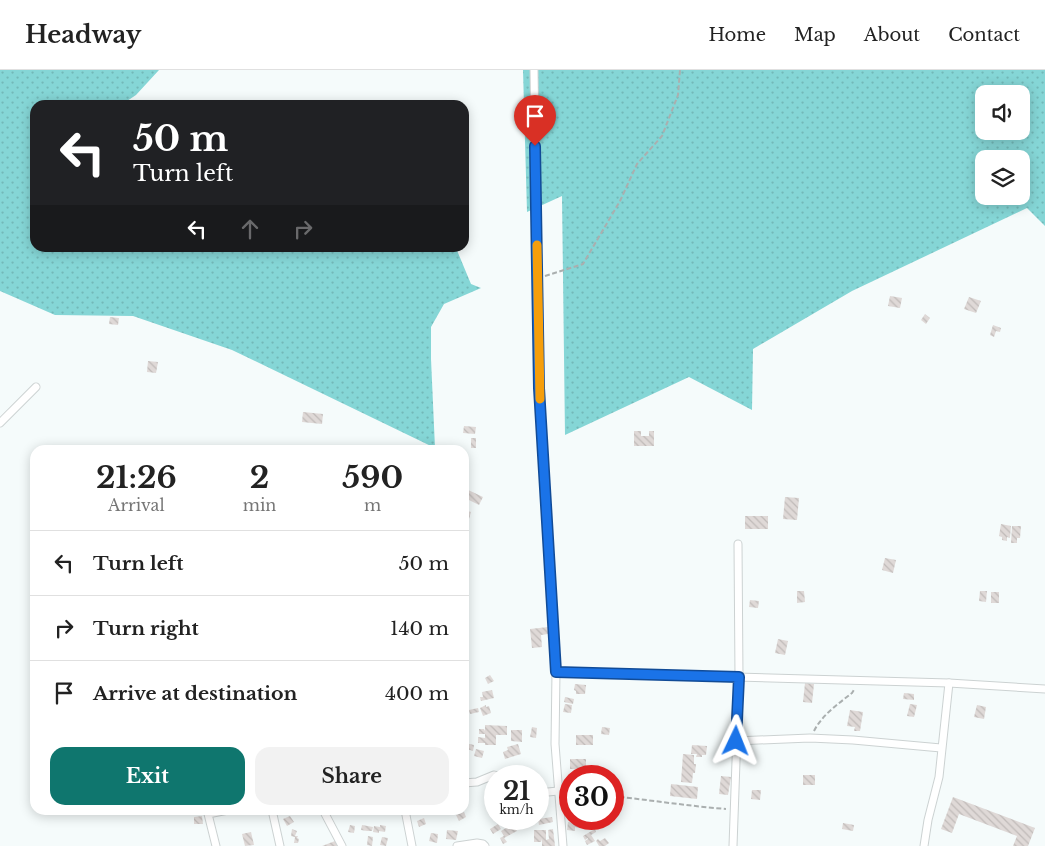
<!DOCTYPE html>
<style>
body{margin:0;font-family:"Libre Baskerville",serif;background:#f2f2f2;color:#222;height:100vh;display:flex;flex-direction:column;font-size:19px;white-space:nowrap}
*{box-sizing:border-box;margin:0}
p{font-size:16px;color:#767676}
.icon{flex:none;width:28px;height:28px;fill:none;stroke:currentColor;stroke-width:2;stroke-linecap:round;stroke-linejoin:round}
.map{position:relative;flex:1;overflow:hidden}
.sheet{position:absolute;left:30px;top:375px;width:439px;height:370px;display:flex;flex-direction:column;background:#fff;border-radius:15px;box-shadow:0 2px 12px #0003}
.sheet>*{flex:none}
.banner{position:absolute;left:30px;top:30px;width:439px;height:152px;border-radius:15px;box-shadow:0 2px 12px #0003;background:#202124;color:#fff;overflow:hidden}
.fabs{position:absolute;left:975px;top:15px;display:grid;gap:10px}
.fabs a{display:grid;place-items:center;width:55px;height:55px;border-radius:10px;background:#fff;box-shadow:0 2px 12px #0003;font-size:25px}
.speed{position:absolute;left:484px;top:695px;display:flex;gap:10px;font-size:25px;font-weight:700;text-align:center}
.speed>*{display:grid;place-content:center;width:65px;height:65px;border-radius:50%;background:#fff;box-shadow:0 2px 12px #0003;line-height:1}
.speed small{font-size:12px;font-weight:400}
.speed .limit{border:8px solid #d22;background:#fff;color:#111}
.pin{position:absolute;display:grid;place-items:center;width:42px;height:42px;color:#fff;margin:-51px -21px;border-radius:50% 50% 50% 0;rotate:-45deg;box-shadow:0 0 5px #0007}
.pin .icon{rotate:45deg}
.me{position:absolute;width:55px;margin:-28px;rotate:2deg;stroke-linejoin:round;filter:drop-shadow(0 0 4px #0008)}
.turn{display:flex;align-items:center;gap:18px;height:105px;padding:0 20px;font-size:22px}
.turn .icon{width:65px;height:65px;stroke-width:2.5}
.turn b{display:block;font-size:35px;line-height:42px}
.lanes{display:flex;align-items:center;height:48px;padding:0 20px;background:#0003;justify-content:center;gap:25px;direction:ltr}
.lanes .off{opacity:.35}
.eta{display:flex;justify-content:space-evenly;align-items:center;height:85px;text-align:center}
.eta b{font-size:30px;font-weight:700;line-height:35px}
.cta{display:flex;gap:10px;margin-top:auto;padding:10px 20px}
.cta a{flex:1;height:58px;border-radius:15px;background:#0f766e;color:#fff;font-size:20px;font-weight:700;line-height:58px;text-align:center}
.cta a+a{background:#f2f2f2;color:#222}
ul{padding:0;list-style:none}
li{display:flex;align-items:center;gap:15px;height:65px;padding:0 20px;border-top:1px solid #e0e0e0}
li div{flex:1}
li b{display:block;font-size:19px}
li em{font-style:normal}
header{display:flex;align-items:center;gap:30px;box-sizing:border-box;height:70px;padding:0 25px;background:#fff;border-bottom:1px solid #e0e0e0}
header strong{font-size:24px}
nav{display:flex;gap:28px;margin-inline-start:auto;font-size:18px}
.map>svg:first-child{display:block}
</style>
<header>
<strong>Headway</strong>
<nav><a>Home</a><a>Map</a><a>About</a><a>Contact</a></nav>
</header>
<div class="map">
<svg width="1045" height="776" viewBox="0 0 1045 776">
<defs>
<pattern id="grass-dots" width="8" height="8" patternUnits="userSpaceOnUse" patternTransform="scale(1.25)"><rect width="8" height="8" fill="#85d6d6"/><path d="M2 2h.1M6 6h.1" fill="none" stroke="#73b8b8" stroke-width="1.8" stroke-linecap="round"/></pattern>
<pattern id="building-back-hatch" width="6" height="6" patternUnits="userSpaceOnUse" patternTransform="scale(1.25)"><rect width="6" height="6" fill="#dfd9d7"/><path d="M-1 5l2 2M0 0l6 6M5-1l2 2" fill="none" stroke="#c0bbb9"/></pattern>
</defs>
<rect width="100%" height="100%" fill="#f5fbfb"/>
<!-- grass -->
<g fill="url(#grass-dots)" fill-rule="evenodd">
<polygon points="0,0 159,0 136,25 121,35 35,35 35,178 456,178 471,214 481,218 444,234 431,257 431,289 435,378 232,280 133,246 55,245 0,221"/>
<path d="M523,0H1045V156L1027,138L852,221L753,279L752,340L689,307L565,365L562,126L527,142ZM984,24H1021V61H984ZM984,89H1021V126H984Z"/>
</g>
<!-- building -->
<g fill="url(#building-back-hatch)">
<polygon points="890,226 902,228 900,238 888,236"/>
<polygon points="969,227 981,231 976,243 964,239"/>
<polygon points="925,244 930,248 926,254 921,250"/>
<polygon points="110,247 119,248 118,255 109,254"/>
<polygon points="993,255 1001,258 1000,262 996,261 994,267 990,265"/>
<polygon points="148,291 158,292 156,303 147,302"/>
<polygon points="303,342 323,344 322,354 302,352"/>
<polygon points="464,356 476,357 475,364 463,363"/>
<polygon points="634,361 641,361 641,366 649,366 649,361 654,361 654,376 634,376"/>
<rect x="471" y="368" width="5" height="10"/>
<polygon points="464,418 483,427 479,435 469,430 464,440 471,442 469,449 464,447"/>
<polygon points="785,427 799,428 797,450 783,449"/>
<rect x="745" y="446" width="23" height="13"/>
<polygon points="1001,454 1011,456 1010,468 1007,467 1007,471 1002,470 1002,467 999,466"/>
<polygon points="1012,456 1021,456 1020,468 1017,468 1017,473 1011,473"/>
<polygon points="885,488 896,490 893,503 882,500"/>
<polygon points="797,521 804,521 805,532 797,533"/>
<polygon points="980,521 987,521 986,532 979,531"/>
<rect x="991" y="522" width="8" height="11"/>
<polygon points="750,530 759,531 758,538 749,537"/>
<polygon points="548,557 548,564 541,565 542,577 532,578 530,559"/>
<polygon points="778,569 788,571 785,585 775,583"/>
<polygon points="490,605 494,611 488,614 485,608"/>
<polygon points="805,613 814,614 812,633 803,632"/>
<polygon points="575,614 586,615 585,624 576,624 576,621 574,620"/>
<polygon points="492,620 494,628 481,631 480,627 483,627 482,622"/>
<polygon points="904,623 914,624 914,630 903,629"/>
<polygon points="565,627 574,629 573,634 564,632"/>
<polygon points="565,634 572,635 571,643 563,642"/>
<polygon points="910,634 917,635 914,647 907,646"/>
<polygon points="486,635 486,637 489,636 491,643 483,646 480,638"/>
<polygon points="977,635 986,637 984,649 974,647"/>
<polygon points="478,638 479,642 470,644 469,640"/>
<polygon points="850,640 863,642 860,661 854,661 855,657 847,656"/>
<polygon points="485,655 507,656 507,665 496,665 496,675 485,675 485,673 478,673 478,667 485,668 485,664 479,664 479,659 484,659 485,661"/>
<polygon points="532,657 537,658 536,668 530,667"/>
<polygon points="602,657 610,658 609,665 601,664"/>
<polygon points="511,660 522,660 522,672 511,671"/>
<rect x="576" y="665" width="17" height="10"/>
<polygon points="465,673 474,675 473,681 464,678"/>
<polygon points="518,674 521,684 505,689 503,682 508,680 507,677"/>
<polygon points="692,675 707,676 706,685 702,685 702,687 696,687 697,684 691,684"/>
<polygon points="476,679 484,681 482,688 474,686"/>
<polygon points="683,684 694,685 694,694 696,694 695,703 693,703 692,713 681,712"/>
<rect x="570" y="689" width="16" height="10"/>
<rect x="583" y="700" width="11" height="5"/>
<rect x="803" y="705" width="12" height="10"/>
<polygon points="721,706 731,707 728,725 719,724"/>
<polygon points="671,714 698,717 697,729 670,726"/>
<polygon points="752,720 761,720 760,730 751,729"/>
<polygon points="953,727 1035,758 1028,776 1013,776 1017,766 959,744 952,763 941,759"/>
<polygon points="464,742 466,747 459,751 456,745"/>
<polygon points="202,746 203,754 194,754 194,747"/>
<polygon points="290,746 294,752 287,756 283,749"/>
<polygon points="552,747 553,752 539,755 538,749"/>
<polygon points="424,748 426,754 419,757 417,751"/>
<polygon points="505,749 517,749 518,751 507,755"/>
<polygon points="568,752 580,753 580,758 575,757 575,761 567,760"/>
<polygon points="843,753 854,755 853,761 842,759"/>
<polygon points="498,754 501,759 493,764 490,759"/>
<polygon points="513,754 517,761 504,768 507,772 503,774 500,768 504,766 501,761"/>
<polygon points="350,755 355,756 354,763 348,762"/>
<polygon points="362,755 373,757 372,761 367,761 367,759 367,761 361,760"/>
<polygon points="380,755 386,756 385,762 379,761 379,763 373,762 374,756 380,757"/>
<polygon points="292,759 297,761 295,766 298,766 297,768 299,769 298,773 294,773 295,767 291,766"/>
<polygon points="553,759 555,776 542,776 542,769 541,772 534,772 534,760 546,760 546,770 549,769 548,760"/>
<polygon points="595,759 596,762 591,765 595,771 587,775 585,771 588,769 588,768 585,770 583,766"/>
<polygon points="447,760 458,761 456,770 446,769"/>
<polygon points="251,762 254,775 245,776 242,764"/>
<polygon points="431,763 438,764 437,773 429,771"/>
<polygon points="368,766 373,767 372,776 367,775"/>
<polygon points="382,767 388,768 386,776 380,775"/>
<polygon points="605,768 609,773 605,776 599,776 596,771 598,769 600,771"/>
<polygon points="335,771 337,776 322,776"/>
</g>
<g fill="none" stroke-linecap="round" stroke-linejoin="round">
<defs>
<g id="minor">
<polyline points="534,0 539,318 556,602 555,674 563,776"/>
<polyline points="0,353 36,317"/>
<polyline points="556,602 949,613 1045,619"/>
<polyline points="736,671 810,668 853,670 941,678"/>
<polyline points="464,713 477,712 494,705 498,706"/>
<polyline points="538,723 558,721"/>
<polyline points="272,740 280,776"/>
<polyline points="323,740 342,776"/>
<polyline points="405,740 412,776"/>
<polyline points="216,776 208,744 228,740"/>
<polyline points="457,776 477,773 483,774 485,776"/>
<polyline points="733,776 739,607 738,474"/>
<polyline points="924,776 928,750 939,707 949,613"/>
</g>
</defs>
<!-- minor casing -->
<use href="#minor" stroke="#ccd2d2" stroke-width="9"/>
<!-- path -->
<g stroke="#aaafaf" stroke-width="2" stroke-dasharray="5 2.5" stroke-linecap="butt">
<polyline points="545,206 583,194 620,131 637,94 662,66 678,25 680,0"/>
<path d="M814,661C822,645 838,634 852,623L855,618"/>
<path d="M612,726C650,730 688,736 726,739"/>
</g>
<!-- minor -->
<use href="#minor" stroke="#fff" stroke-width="7"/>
</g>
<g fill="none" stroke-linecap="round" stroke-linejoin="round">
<defs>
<polyline id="route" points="535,76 539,318 556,602 739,607 736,671"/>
</defs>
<!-- route casing -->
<use href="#route" stroke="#114b97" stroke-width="12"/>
<!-- route -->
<use href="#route" stroke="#1a73e8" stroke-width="9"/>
<!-- slow -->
<polyline stroke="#f59e0b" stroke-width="9" points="537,175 540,329"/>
</g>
</svg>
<div class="fabs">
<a><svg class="icon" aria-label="sound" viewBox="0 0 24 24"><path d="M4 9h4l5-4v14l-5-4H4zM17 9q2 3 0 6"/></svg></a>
<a><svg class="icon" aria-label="layers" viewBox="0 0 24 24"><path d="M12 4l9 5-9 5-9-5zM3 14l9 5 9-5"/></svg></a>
</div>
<div class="speed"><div>21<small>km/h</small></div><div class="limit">30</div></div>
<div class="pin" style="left:535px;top:76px;background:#d93025"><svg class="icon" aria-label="arrive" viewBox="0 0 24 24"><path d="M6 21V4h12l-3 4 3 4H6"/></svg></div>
<svg class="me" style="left:736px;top:671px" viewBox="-20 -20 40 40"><path d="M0-17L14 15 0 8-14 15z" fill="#1a73e8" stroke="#fff" stroke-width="4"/></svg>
<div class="banner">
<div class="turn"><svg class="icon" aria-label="left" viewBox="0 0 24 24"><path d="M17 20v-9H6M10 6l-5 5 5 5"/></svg><div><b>50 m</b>Turn left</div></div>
<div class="lanes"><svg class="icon" aria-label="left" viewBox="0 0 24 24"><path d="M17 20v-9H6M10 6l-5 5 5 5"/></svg><svg class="icon off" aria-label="ahead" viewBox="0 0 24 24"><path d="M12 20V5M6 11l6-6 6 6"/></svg><svg class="icon off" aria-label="right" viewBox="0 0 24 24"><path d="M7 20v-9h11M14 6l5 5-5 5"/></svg></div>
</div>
<section class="sheet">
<div class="eta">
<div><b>21:26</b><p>Arrival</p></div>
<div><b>2</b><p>min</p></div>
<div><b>590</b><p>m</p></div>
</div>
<ul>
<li><svg class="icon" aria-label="left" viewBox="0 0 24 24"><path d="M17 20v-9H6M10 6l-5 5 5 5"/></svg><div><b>Turn left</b></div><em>50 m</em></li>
<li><svg class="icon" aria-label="right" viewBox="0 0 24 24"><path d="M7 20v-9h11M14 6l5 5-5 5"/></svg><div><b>Turn right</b></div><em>140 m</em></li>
<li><svg class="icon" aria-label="arrive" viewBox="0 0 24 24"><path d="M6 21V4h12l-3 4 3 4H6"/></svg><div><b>Arrive at destination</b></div><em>400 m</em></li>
</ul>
<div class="cta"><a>Exit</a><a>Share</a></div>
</section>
</div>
